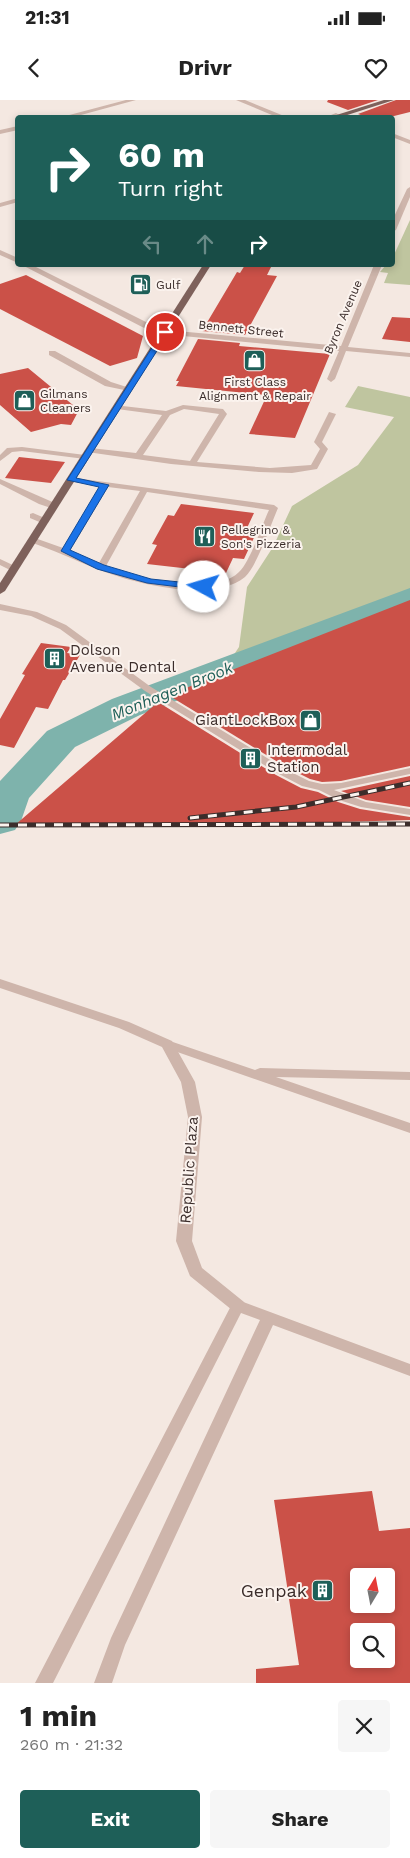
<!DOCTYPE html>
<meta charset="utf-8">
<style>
body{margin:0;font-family:"Work Sans",sans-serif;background:#f6f6f6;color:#222;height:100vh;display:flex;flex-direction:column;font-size:19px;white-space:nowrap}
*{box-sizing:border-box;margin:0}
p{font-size:16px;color:#767676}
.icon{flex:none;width:28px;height:28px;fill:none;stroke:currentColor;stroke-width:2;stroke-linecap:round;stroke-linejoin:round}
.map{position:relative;height:1583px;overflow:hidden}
.sheet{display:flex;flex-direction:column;background:#fff;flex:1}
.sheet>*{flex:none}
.top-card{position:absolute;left:15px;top:15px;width:380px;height:152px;border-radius:5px;box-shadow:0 2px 8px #0003;background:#1e5f58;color:#fff;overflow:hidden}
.needle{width:32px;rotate:10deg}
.tools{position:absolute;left:350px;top:1468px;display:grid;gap:10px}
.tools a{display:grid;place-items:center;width:45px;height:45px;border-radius:5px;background:#fff;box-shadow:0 2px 8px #0003;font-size:25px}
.pin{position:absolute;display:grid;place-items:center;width:42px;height:42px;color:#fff;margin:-21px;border:2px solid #fff;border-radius:50%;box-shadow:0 1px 5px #0007}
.me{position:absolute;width:55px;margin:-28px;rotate:276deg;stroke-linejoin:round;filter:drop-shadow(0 0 4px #0008)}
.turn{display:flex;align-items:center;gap:18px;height:105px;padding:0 20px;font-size:22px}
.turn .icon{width:65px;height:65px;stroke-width:2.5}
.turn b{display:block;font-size:35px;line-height:42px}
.lanes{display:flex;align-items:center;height:48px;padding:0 20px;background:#0003;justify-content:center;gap:25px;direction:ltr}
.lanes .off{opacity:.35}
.round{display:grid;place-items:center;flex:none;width:52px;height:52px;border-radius:5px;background:#f6f6f6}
.summary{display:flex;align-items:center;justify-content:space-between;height:85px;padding:0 20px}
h1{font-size:30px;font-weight:700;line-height:38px}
.cta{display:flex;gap:10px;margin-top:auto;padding:10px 20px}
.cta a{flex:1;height:58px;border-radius:5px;background:#1e5f58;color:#fff;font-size:20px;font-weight:700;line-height:58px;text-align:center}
.cta a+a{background:#f6f6f6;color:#222}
.status{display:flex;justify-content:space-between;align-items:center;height:35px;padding:0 25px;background:#fff;direction:ltr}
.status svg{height:14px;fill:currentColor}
header{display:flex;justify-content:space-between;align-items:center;height:65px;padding:0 20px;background:#fff;font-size:22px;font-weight:700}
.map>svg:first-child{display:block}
</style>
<div class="status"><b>21:31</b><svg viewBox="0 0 49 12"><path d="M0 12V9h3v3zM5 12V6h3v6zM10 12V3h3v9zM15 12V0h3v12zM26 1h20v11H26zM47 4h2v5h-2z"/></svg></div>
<header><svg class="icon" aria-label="back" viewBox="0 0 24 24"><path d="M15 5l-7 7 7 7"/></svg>Drivr<svg class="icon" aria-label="heart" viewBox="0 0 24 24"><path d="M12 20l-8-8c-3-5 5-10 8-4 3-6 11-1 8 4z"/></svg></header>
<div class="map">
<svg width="410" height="1583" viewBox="0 0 410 1583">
<rect width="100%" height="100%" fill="#f4e8e1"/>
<!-- green -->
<g fill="#bfc59f">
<polygon points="410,120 410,185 384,183 388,173 380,172 386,165 392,165 393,157"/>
<polygon points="358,286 410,297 410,512 195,586 221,574 239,547 247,487 273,447 292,406 358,365 394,317 345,307"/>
</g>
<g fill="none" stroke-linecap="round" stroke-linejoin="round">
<!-- river -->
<polygon fill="#7eb3ac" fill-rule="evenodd" points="410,488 410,511 140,615 75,647 29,698 21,721 15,730 0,734 0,681 47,631 112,599"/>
</g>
<!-- building -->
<g fill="#cb5148" fill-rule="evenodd">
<polygon points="328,0 378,0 348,10 327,2"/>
<polygon points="396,0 410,0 410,12 386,18 369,18 358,14"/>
<polygon points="245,165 272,165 267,175 277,176 245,235 202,231 237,172 240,173"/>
<polygon points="26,175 143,236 137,258 110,266 0,209 0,184"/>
<polygon points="392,217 410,218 410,242 382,239"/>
<polygon points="198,239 240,243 239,246 330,254 295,338 249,334 267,295 176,286 179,281 176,281"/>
<polygon points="28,268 79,310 71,325 61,324 31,332 0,305 0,274"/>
<polygon points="19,357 65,362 51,383 5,378"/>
<polygon points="181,404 254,413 247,428 258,429 244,459 233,458 226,473 147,464 157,445 152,444 168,415 174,416"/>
<polygon points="410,500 410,666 341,681 322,682 310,679 286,667 168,595"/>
<polygon points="41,543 71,547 67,553 80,555 65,580 63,580 48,609 36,607 14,648 0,645 0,619 25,575 22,574"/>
<polygon points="158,602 276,675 301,688 318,692 338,702 360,709 410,717 410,720 233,725 15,725"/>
<polygon points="410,676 410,707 366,700 341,691"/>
<path d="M372,1391L379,1431L410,1428V1583H256V1569L299,1565L274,1400ZM359,1476H386V1504H359ZM359,1531H386V1559H359Z"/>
</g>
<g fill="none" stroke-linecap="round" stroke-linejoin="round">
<!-- service -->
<g fill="#ceb5ab" fill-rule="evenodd">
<polygon points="49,251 55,251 111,282 133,289 129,291 105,286 49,255"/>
<path d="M114,305L166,311L183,305L223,309L227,314L197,362L270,368L311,365L320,349L314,342L329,312L336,314L322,342L328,349L317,369L292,373L259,372L171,364L87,352L86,350L90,348L136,353L162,315L117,309H114ZM184,309L219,314L190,361L143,355L170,315Z"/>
<polygon points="22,347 85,355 89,357 85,359 22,351 12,352 0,361 0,355 7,348"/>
<path d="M68,377L274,405L278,408C271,424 257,466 245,477C213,504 132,483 97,469C74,460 52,449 29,442V438L32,437L63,448L100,386L68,381ZM108,387L140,391L99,463L70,451ZM147,392L269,410C262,425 250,462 239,472C213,498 137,477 106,466Z"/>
<polygon points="0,379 57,404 58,406 54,409 39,404 0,384"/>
<polygon points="33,413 47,419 48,421 44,424 30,418 30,414"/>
<polygon points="0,459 17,467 18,469 14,472 0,465"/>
<polygon points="0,504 37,512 66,525 151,587 285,669 309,681 322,684 341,683 410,668 410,674 334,690 366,702 410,709 410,715 361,707 339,700 319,690 302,686 277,673 145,591 60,529 31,516 0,510"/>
<polygon points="167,940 255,970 260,968 410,972 410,980 276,977 410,1023 410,1033 163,947 161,944 163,941"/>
<polygon points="238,1200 410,1264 410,1276 273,1225 125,1545 112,1583 94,1583 111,1538 260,1220 241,1213 53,1583 35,1583 233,1202"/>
</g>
<!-- minor -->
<g fill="#ceb5ab" fill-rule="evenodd">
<polygon points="126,0 136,0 70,18 58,18"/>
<polygon points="236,0 245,0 289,18 279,18"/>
<polygon points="336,13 345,18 325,18 326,17"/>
<polygon points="18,26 18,30 0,34 0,30"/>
<polygon points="392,33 410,40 410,44 392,37"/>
<polygon points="410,87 410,97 396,130 392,132 392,121 407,89"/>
<polygon points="18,98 18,102 0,107 0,103"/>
<polygon points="0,150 18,158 18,163 0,155"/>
<polygon points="22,165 32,165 154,226 166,230 341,246 374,165 382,165 348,247 410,253 410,257 346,251 335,279 331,282 327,279 339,251 162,234 148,230"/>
<polygon points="0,879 129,922 172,941 195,982 202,1017 192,1141 202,1168 244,1202 246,1206 244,1210 238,1212 232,1210 190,1176 176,1141 188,1017 181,982 162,947 119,928 0,888"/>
</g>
<!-- primary -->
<g fill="#7e615b" fill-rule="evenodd">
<polygon points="384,0 394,0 338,18 327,18"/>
<polygon points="203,165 211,165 5,491 0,494 0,483"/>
</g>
<defs>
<g id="rail">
<polyline points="190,718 296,707 410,683"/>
<polyline points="0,725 410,724"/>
</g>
</defs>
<!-- rail casing -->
<use href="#rail" stroke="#3b2d2b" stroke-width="5"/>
<!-- rail -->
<use href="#rail" stroke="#fbf3ee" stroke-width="3" stroke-dasharray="9" stroke-linecap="butt"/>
</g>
<!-- route -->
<polygon fill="#1a73e8" stroke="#114b97" points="165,230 169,232 76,378 109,385 70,450 104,465 151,479 208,485 209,487 204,490 147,483 97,469 61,451 99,387 67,380 162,232"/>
<!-- icons -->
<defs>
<symbol id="fuel-square" viewBox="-11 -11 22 22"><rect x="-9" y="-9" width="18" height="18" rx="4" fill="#1e5f58" stroke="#fbf3ee"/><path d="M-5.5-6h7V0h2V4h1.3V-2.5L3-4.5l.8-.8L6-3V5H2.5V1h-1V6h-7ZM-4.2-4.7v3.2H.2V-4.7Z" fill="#fff"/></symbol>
<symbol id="shop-square" viewBox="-11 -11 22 22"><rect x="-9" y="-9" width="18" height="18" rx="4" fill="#1e5f58" stroke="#fbf3ee"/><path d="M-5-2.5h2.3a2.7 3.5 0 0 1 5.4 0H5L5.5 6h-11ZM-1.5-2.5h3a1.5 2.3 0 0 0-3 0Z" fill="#fff"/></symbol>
<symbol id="restaurant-square" viewBox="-11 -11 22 22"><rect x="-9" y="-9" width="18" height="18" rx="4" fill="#1e5f58" stroke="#fbf3ee"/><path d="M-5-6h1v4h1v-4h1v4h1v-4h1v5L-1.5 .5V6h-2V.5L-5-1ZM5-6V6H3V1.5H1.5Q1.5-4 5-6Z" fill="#fff"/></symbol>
<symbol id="building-square" viewBox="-11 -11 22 22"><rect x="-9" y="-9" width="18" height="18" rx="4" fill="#1e5f58" stroke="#fbf3ee"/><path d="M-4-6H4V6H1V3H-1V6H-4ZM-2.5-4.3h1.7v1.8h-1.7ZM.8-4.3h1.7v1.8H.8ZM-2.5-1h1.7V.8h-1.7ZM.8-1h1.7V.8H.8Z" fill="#fff"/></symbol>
</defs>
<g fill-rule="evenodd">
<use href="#fuel-square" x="128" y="172" width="25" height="25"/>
<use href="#shop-square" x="242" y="248" width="25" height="25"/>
<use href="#shop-square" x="12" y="288" width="25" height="25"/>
<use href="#restaurant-square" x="192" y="424" width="25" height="25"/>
<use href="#building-square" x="42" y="546" width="25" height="25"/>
<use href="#shop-square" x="298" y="608" width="25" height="25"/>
<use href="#building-square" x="238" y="646" width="25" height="25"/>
<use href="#building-square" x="310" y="1478" width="25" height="25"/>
</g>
<g text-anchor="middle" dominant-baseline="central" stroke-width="4" stroke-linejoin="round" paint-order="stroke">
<!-- far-poi labels -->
<g font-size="12" fill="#3b2d2b" stroke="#fbf3ee" text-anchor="start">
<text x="156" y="185">Gulf</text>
<text x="255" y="282" text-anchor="middle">First Class<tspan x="255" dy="14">Alignment &amp; Repair</tspan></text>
<text x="40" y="294">Gilmans<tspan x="40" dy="14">Cleaners</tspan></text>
<text x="221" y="430">Pellegrino &amp;<tspan x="221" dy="14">Son's Pizzeria</tspan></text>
</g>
<!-- far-street labels -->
<g font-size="12" fill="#3b2d2b" stroke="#fbf3ee">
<text transform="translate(343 217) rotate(-67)">Byron Avenue</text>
<text transform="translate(241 229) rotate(6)">Bennett Street</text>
</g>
<!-- poi labels -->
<g font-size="15" fill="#3b2d2b" stroke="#fbf3ee" text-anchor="start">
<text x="70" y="550">Dolson<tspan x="70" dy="17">Avenue Dental</tspan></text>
<text x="295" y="620" text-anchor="end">GiantLockBox</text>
<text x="267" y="650">Intermodal<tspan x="267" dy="17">Station</tspan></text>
</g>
<!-- street labels -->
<g font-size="15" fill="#3b2d2b" stroke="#fbf3ee">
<text transform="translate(189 1070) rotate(-86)">Republic Plaza</text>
</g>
<!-- water labels -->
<g font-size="16" font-style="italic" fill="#1e5f58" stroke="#fbf3ee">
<text transform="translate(172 591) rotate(-22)">Monhagen Brook</text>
</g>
<!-- near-poi labels -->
<g font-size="18" fill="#3b2d2b" stroke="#fbf3ee" text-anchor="end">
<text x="307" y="1490">Genpak</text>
</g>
</g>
</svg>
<div class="tools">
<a><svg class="needle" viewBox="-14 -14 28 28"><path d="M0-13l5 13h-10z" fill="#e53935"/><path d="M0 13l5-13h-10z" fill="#767676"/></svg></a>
<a><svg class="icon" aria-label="search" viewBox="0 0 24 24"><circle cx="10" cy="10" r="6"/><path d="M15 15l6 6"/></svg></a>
</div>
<div class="pin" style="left:165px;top:232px;background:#d93025"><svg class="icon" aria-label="arrive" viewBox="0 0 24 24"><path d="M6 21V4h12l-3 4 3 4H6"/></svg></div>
<svg class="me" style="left:204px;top:487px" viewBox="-20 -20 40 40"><circle r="19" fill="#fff"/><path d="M0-13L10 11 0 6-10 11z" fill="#1a73e8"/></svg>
<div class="top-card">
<div class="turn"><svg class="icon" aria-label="right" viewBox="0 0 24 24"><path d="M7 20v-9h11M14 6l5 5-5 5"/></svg><div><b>60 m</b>Turn right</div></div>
<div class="lanes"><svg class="icon off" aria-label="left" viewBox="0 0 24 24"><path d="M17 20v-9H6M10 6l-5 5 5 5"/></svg><svg class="icon off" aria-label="ahead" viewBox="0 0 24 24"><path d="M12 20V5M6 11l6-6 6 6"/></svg><svg class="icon" aria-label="right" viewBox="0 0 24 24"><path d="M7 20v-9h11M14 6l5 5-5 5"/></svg></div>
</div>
</div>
<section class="sheet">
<div class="summary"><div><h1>1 min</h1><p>260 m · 21:32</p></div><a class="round"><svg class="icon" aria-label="close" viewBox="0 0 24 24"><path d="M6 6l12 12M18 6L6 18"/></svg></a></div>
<div class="cta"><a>Exit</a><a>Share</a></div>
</section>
